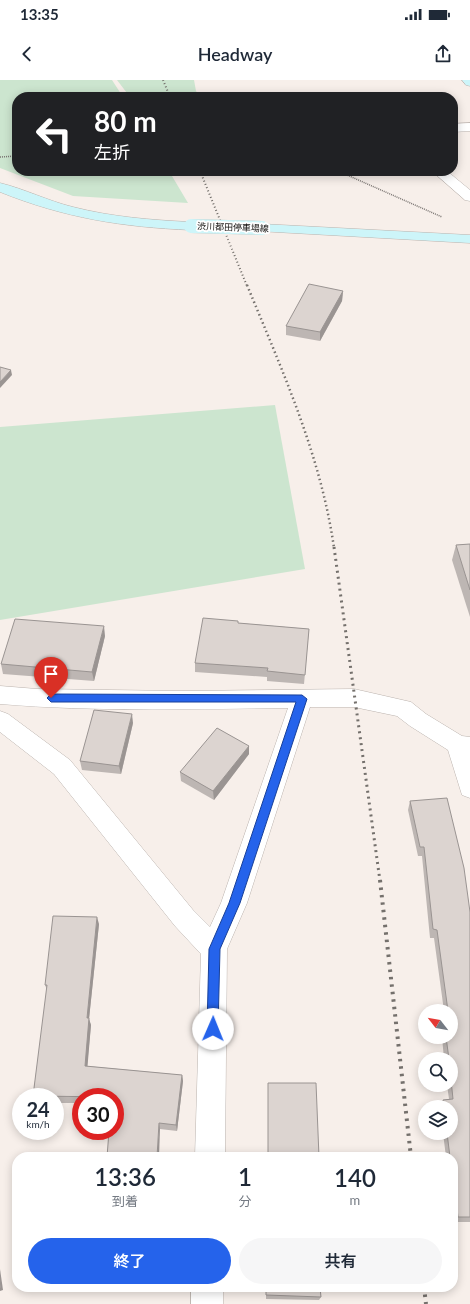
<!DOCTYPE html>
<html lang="ja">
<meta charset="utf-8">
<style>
body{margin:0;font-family:Lato,"Noto Sans JP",sans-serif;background:#f6f6f7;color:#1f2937;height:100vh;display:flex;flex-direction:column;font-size:15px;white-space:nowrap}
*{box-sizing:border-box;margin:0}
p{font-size:13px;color:#747a83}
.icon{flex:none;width:22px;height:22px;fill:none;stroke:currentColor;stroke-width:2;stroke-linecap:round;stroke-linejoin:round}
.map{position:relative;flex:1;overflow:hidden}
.panel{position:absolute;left:12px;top:1072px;width:446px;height:140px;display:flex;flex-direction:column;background:#fff;border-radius:16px;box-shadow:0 2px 10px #0003}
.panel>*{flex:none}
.guide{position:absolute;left:12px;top:12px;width:446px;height:84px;border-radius:16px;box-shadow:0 2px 10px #0003;background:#202124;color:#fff;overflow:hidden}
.needle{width:26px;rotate:301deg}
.tools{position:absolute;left:418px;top:924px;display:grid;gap:8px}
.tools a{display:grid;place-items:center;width:40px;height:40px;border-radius:50%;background:#fff;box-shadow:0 2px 10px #0003;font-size:20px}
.speed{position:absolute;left:12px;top:1008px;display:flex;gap:8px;font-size:20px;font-weight:700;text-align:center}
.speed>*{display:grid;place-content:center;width:52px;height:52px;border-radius:50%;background:#fff;box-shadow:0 2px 10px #0003;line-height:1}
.speed small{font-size:10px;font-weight:400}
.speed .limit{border:6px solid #d22;background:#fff;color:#111}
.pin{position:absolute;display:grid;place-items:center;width:34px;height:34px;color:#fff;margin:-41px -17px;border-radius:50% 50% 50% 0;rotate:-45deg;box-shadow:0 0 4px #0007}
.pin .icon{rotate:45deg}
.me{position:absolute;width:44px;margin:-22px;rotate:1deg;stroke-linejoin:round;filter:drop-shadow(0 0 3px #0008)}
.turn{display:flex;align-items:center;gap:14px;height:84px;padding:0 16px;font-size:18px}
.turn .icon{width:52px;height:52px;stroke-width:2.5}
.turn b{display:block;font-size:28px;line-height:34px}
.eta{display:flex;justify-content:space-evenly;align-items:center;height:68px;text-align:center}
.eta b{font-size:24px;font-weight:600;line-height:28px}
.cta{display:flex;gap:8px;margin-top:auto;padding:8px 16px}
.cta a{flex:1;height:46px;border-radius:24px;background:#2563eb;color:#fff;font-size:16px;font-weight:600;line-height:46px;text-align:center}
.cta a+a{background:#f6f6f7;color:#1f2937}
.status{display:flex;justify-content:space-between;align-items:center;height:28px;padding:0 20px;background:#fff;direction:ltr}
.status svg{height:11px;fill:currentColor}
header{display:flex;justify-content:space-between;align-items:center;height:52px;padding:0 16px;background:#fff;font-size:18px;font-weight:600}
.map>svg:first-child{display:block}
</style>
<div class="status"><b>13:35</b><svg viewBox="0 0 49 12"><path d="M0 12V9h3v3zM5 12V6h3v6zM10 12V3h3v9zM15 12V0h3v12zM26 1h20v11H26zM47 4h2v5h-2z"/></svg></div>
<header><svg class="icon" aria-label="back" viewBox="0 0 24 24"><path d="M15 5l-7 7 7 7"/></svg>Headway<svg class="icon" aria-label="share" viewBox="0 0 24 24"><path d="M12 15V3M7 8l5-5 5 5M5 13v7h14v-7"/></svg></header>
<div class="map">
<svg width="470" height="1224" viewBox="0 0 470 1224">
<rect width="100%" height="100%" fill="#f7efea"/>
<!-- green -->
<g fill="#cce5cf">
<polygon points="0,0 112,0 123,17 17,17 17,91 169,91 188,123 73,116 0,88"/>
<polygon points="117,0 194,0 196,11 200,17 130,17"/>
<polygon points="275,325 305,489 0,540 0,347"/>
</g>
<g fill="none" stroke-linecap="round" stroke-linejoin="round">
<defs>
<g id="street">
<polygon points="470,43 470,51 453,52 453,44"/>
<polygon points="432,91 447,91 470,110 470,121 465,120"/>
<path d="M0,606L37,609L181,611L354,609L411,622L426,634L462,656L470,657V718L462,715L448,670L410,646L397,636L354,627H310L247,823L227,869L225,1077H195L201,874L175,846L54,694L0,652V631L8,634L70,680L193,830L210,847L221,823L288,628C192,629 96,632 0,624Z"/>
<rect x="191" y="1207" width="32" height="17"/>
</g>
<g id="secondary">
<polygon points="462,0 470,0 470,6 466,5"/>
<path d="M0,103C25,109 48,121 73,127C112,137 151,140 191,142L196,143L198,146L196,149L191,150C122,147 65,138 0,112Z"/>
<polygon points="262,144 470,155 470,163 257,151 255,148 257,145"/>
</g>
</defs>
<!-- street casing -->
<use href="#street" stroke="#bbb3ae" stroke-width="1"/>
<!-- secondary casing -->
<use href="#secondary" stroke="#bbb3ae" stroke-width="1"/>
<!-- path -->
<g stroke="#7a7572" stroke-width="1.5" stroke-dasharray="1 1" stroke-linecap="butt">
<polyline points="0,77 17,76"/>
<polyline points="338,91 442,137"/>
</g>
<!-- street -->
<use href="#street" fill="#fff" fill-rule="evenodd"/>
<!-- secondary -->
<use href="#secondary" fill="#cdf5f9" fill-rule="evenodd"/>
<!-- rail-far3 -->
<g stroke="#74706c" stroke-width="2" stroke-dasharray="1 2.5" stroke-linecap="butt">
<polyline points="163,0 170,17"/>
<polyline points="200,91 247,206"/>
</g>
<!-- rail-far2 -->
<path stroke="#74706c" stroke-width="2.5" stroke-dasharray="1.5 3" stroke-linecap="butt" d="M247,205C282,290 321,376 334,468"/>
<!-- rail-far1 -->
<polyline stroke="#74706c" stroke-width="3" stroke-dasharray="2 4" stroke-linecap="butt" points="334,467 380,801"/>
<!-- rail -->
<g stroke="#74706c" stroke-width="4" stroke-dasharray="2.5 5" stroke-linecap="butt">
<polyline points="380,800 411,1077"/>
<polyline points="424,1207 426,1224"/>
</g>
<defs>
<polyline id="secondary-bridge" points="191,146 262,148"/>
</defs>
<!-- secondary-bridge casing -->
<use href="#secondary-bridge" stroke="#bbb3ae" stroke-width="14" stroke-linecap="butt"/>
<!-- secondary-bridge -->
<use href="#secondary-bridge" stroke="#cdf5f9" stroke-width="14"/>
</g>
<!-- wall -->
<g fill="#bdb6b3">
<polygon points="343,211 342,221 320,261 286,255 286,246"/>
<polygon points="470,464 470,537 452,480 456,465"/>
<polygon points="238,543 309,549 304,604 267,601 267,597 195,592 195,583"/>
<polygon points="105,556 94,601 3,594 1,584"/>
<polygon points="133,643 121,694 82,690 80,681"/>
<polygon points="249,666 249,674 214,720 181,701 180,692"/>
<polygon points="410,721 470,832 470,1142 454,1142 453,1131 453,1077 446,1077 443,1053 451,1053 451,1027 439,1027 439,1026 443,1020 449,1019 447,1005 451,1005 451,979 444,979 442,957 451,957 451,931 444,931 434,858 430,858 422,776 418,776 408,730"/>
<polygon points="99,844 89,939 91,945 87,986 182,995 183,1001 177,1051 160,1049 115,1017 81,1017 81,1023 55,1023 55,1017 33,1017 33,1016 47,910 45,905"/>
<polygon points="268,1003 319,1077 268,1077"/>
<polygon points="266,1207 320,1207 321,1217 319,1220 266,1219"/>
</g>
<!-- shaded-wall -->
<g fill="#9a9492">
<polygon points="343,211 342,221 320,261 320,252"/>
<polygon points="11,290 12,295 0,308 0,302"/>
<polygon points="104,546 105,556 94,601 92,592"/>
<polygon points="132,634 133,643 121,694 119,686"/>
<polygon points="249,666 249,674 214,720 213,711"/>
<polygon points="97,837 99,844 89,939 91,945 87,992 85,986 87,938"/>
<polygon points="182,995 183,1001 177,1051 176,1045"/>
<polygon points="159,1043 160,1049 159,1077 157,1077"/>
<polygon points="0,1189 3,1210 0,1211"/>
</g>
<!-- building -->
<g fill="#dcd4d0" stroke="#9a9492">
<polygon points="309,204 343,211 320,252 286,246"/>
<polygon points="0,287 11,290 0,302"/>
<polygon points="470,464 470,510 456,465"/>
<polygon points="203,538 238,541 238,543 309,549 305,595 267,591 268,588 195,583"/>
<polygon points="15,539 104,546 92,592 1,584"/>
<polygon points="94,630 132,634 119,686 80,681"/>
<polygon points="217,648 249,666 213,711 180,692"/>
<polygon points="447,718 464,788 470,832 470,1137 458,1137 453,1097 453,1077 450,1077 447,1053 451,1053 451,1027 444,1027 443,1020 453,1019 451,1000 451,979 449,979 446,957 451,957 451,931 448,931 437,850 433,849 424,767 420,767 410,721"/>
<polygon points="53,836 97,837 87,938 89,938 85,986 182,995 176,1045 159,1043 157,1077 107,1077 109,1051 115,1051 115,1017 33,1016 47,905 45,905"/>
<polygon points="268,1003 316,1003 319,1077 268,1077"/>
<polygon points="0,1199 1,1208 0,1208"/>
<polygon points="266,1207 320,1207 321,1217 266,1215"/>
</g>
<!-- route -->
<polygon fill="#2563eb" stroke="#184099" points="51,614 302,615 307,619 240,823 220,869 218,949 217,953 213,955 209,953 207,949 209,869 229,823 296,622 51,622 47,618"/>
<g text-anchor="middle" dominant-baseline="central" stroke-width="3.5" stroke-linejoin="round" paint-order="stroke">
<!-- far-street labels -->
<g font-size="9" fill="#12100e" stroke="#fff">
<text transform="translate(233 147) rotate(2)">渋川都田停車場線</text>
</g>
</g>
</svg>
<div class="tools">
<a><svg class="needle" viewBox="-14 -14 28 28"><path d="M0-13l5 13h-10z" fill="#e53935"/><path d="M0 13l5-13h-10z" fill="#747a83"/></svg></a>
<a><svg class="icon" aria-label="search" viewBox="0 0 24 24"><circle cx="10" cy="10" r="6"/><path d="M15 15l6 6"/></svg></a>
<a><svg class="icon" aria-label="layers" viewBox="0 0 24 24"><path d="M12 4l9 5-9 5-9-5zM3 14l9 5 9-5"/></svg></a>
</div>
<div class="speed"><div>24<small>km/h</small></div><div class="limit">30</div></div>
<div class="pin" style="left:51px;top:618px;background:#d93025"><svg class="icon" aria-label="arrive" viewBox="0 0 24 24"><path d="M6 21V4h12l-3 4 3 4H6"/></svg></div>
<svg class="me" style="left:213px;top:949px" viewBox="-20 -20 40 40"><circle r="19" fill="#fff"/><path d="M0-13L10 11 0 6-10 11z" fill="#2563eb"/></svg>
<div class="guide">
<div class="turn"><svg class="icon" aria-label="left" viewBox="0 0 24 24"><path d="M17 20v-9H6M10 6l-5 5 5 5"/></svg><div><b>80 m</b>左折</div></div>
</div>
<section class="panel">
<div class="eta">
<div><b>13:36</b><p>到着</p></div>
<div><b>1</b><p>分</p></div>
<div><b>140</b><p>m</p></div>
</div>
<div class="cta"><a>終了</a><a>共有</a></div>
</section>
</div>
